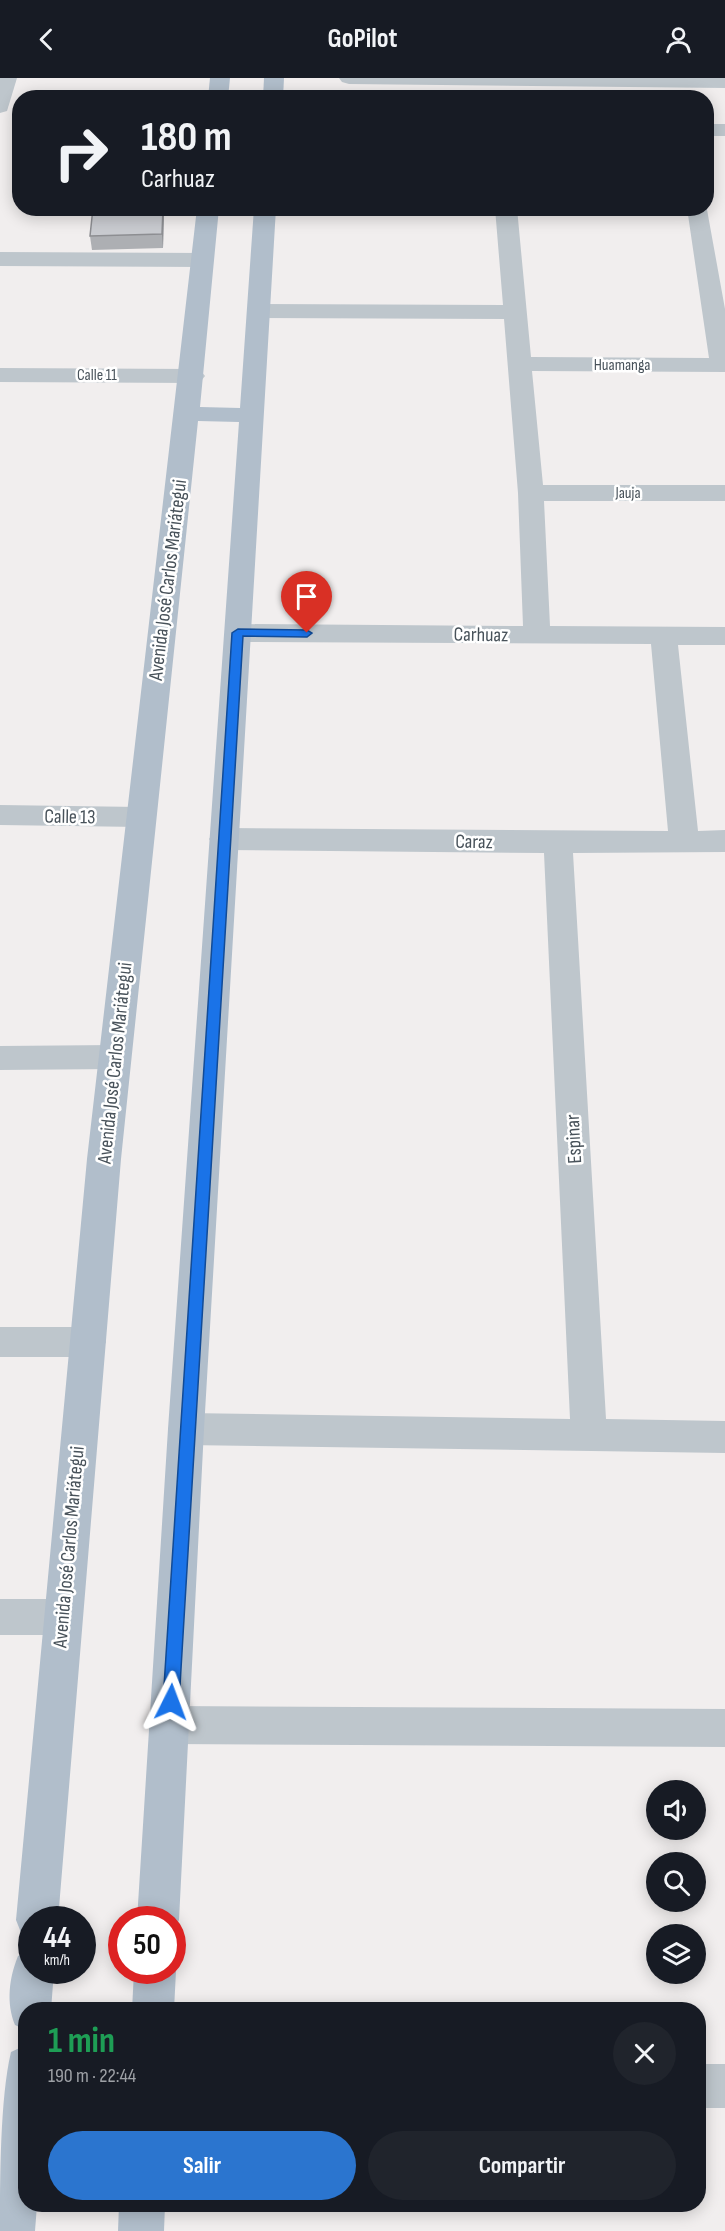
<!DOCTYPE html>
<html lang="es">
<meta charset="utf-8">
<style>
body{margin:0;font-family:"Sofia Sans Condensed",sans-serif;background:#20242c;color:#f1f3f6;height:100vh;display:flex;flex-direction:column;font-size:22px;white-space:nowrap}
*{box-sizing:border-box;margin:0}
p{font-size:20px;color:#9ea1a6}
.icon{flex:none;width:33px;height:33px;fill:none;stroke:currentColor;stroke-width:2;stroke-linecap:round;stroke-linejoin:round}
.map{position:relative;flex:1;overflow:hidden}
.drawer{position:absolute;left:18px;top:1924px;width:688px;height:210px;display:flex;flex-direction:column;background:#171b24;border-radius:24px;box-shadow:0 3px 15px #0003}
.drawer>*{flex:none}
.banner{position:absolute;left:12px;top:12px;width:702px;height:126px;border-radius:24px;box-shadow:0 3px 15px #0003;background:#171b24;color:#f1f3f6;overflow:hidden}
.tools{position:absolute;left:646px;top:1702px;display:grid;gap:12px}
.tools a{display:grid;place-items:center;width:60px;height:60px;border-radius:50%;background:#171b24;box-shadow:0 3px 15px #0003;font-size:30px}
.speed{position:absolute;left:18px;top:1828px;display:flex;gap:12px;font-size:30px;font-weight:700;text-align:center}
.speed>*{display:grid;place-content:center;width:78px;height:78px;border-radius:50%;background:#171b24;box-shadow:0 3px 15px #0003;line-height:1}
.speed small{font-size:15px;font-weight:400}
.speed .limit{border:9px solid #d22;background:#fff;color:#111}
.pin{position:absolute;display:grid;place-items:center;width:51px;height:51px;color:#fff;margin:-62px -26px;border-radius:50% 50% 50% 0;rotate:-45deg;box-shadow:0 0 6px #0007}
.pin .icon{rotate:45deg}
.me{position:absolute;width:66px;margin:-33px;rotate:3deg;stroke-linejoin:round;filter:drop-shadow(0 0 4px #0008)}
.turn{display:flex;align-items:center;gap:21px;height:126px;padding:0 30px;font-size:27px}
.turn .icon{width:78px;height:78px;stroke-width:2.5}
.turn b{display:block;font-size:42px;line-height:51px}
.round{display:grid;place-items:center;flex:none;width:63px;height:63px;border-radius:32px;background:#20242c}
.head{display:flex;align-items:center;justify-content:space-between;height:102px;padding:0 30px}
h1{font-size:36px;font-weight:700;line-height:45px;color:#1e9e55}
.primary-button{display:flex;gap:12px;margin-top:auto;padding:12px 30px}
.primary-button a{flex:1;height:69px;border-radius:36px;background:#2b75cf;color:#fff;font-size:24px;font-weight:700;line-height:69px;text-align:center}
.primary-button a+a{background:#20242c;color:#f1f3f6}
header{display:flex;justify-content:space-between;align-items:center;height:78px;padding:0 30px;background:#171b24;font-size:27px;font-weight:700}
.map>svg:first-child{display:block}
</style>
<header><svg class="icon" aria-label="back" viewBox="0 0 24 24"><path d="M15 5l-7 7 7 7"/></svg>GoPilot<svg class="icon" aria-label="person" viewBox="0 0 24 24"><circle cx="12" cy="8" r="4"/><path d="M4 21q1-7 8-7t8 7"/></svg></header>
<div class="map">
<svg width="725" height="2153" viewBox="0 0 725 2153">
<rect width="100%" height="100%" fill="#f1eeee"/>
<g fill="none" stroke-linecap="round" stroke-linejoin="round">
<!-- minor -->
<g fill="#bec6cc" fill-rule="evenodd">
<polygon points="0,0 17,0 7,33 0,35"/>
<polygon points="339,0 725,0 725,10 349,6 342,4"/>
<rect x="706" y="46" width="19" height="12"/>
<polygon points="706,126 725,231 725,294 532,293 543,407 725,407 725,423 544,423 550,548 725,549 725,567 678,567 698,753 725,752 725,774 573,775 606,1341 725,1343 725,1375 186,1367 173,1362 168,1351 173,1340 186,1335 570,1341 544,775 224,772 214,768 209,761 214,754 224,750 668,753 651,566 238,564 228,561 225,555 228,549 238,546 523,548 518,415 504,241 259,240 251,238 247,233 251,228 259,226 503,227 495,130 517,130 531,279 709,280 687,130 706,130"/>
<polygon points="0,174 203,175 211,177 214,182 211,187 203,189 0,188"/>
<polygon points="0,290 193,291 201,293 205,298 201,303 193,305 0,304"/>
<polygon points="0,727 140,729 150,732 155,739 150,746 140,749 0,747"/>
<polygon points="115,967 126,970 131,979 126,988 115,991 0,992 0,968"/>
<polygon points="0,1249 88,1249 100,1253 106,1264 100,1275 88,1279 0,1279"/>
<polygon points="0,1521 62,1521 76,1526 81,1539 76,1552 62,1557 0,1557"/>
<polygon points="170,1628 725,1631 725,1669 170,1666 156,1661 150,1647 156,1633"/>
<rect x="699" y="1986" width="26" height="44"/>
</g>
<!-- major -->
<g fill="#b1becb" fill-rule="evenodd">
<polygon points="210,0 230,0 228,20 208,20"/>
<polygon points="264,0 284,0 283,20 263,20"/>
<polygon points="197,130 219,130 200,329 240,330 254,130 276,130 204,1351 179,1842 172,1857 172,1842 137,1842 168,1351 239,344 198,343 121,1081 58,1842 32,1842 32,1861 22,1857 16,1842 87,1081"/>
<path d="M32,1872V1893H54L51,1932H26V1952L15,1947C6,1925 9,1900 18,1878Z"/>
<polygon points="172,1884 176,1893 174,1932 132,1932 134,1893 172,1893"/>
<path d="M26,1967V2127H37L35,2153H0C0,2102 0,2020 11,1974Z"/>
<polygon points="119,2127 165,2127 164,2153 118,2153"/>
</g>
</g>
<!-- wall -->
<polygon fill="#adafb3" points="164,130 163,170 92,172 90,158"/>
<!-- shaded-wall -->
<polygon fill="#8d8e92" points="163,130 164,130 163,170 162,156"/>
<!-- building -->
<polygon fill="#c9cbd0" stroke="#8d8e92" stroke-width="1.5" points="93,130 163,130 162,156 90,158"/>
<!-- route -->
<polygon fill="#1a73e8" stroke="#114b97" stroke-width="1.5" points="238,551 307,552 312,555 307,559 243,558 179,1624 177,1629 171,1632 165,1629 163,1624 232,555"/>
<g text-anchor="middle" dominant-baseline="central" stroke-width="5" stroke-linejoin="round" paint-order="stroke">
<!-- far-street labels -->
<g font-size="16" fill="#48525a" stroke="#fff">
<text x="622" y="287">Huamanga</text>
<text x="97" y="297">Calle 11</text>
<text x="628" y="415">Jauja</text>
</g>
<!-- street labels -->
<g font-size="20" fill="#48525a" stroke="#fff">
<text transform="translate(168 502) rotate(-83)">Avenida José Carlos Mariátegui</text>
<text transform="translate(481 557) rotate(1)">Carhuaz</text>
<text transform="translate(70 739) rotate(1)">Calle 13</text>
<text transform="translate(474 764) rotate(1)">Caraz</text>
<text transform="translate(115 985) rotate(-84)">Avenida José Carlos Mariátegui</text>
<text transform="translate(574 1061) rotate(-93)">Espinar</text>
<text transform="translate(69 1469) rotate(-85)">Avenida José Carlos Mariátegui</text>
</g>
</g>
</svg>
<div class="tools">
<a><svg class="icon" aria-label="sound" viewBox="0 0 24 24"><path d="M4 9h4l5-4v14l-5-4H4zM17 9q2 3 0 6"/></svg></a>
<a><svg class="icon" aria-label="search" viewBox="0 0 24 24"><circle cx="10" cy="10" r="6"/><path d="M15 15l6 6"/></svg></a>
<a><svg class="icon" aria-label="layers" viewBox="0 0 24 24"><path d="M12 4l9 5-9 5-9-5zM3 14l9 5 9-5"/></svg></a>
</div>
<div class="speed"><div>44<small>km/h</small></div><div class="limit">50</div></div>
<div class="pin" style="left:307px;top:555px;background:#d93025"><svg class="icon" aria-label="arrive" viewBox="0 0 24 24"><path d="M6 21V4h12l-3 4 3 4H6"/></svg></div>
<svg class="me" style="left:171px;top:1624px" viewBox="-20 -20 40 40"><path d="M0-17L14 15 0 8-14 15z" fill="#1a73e8" stroke="#fff" stroke-width="4"/></svg>
<div class="banner">
<div class="turn"><svg class="icon" aria-label="right" viewBox="0 0 24 24"><path d="M7 20v-9h11M14 6l5 5-5 5"/></svg><div><b>180 m</b>Carhuaz</div></div>
</div>
<section class="drawer">
<div class="head"><div><h1>1 min</h1><p>190 m · 22:44</p></div><a class="round"><svg class="icon" aria-label="close" viewBox="0 0 24 24"><path d="M6 6l12 12M18 6L6 18"/></svg></a></div>
<div class="primary-button"><a>Salir</a><a>Compartir</a></div>
</section>
</div>
